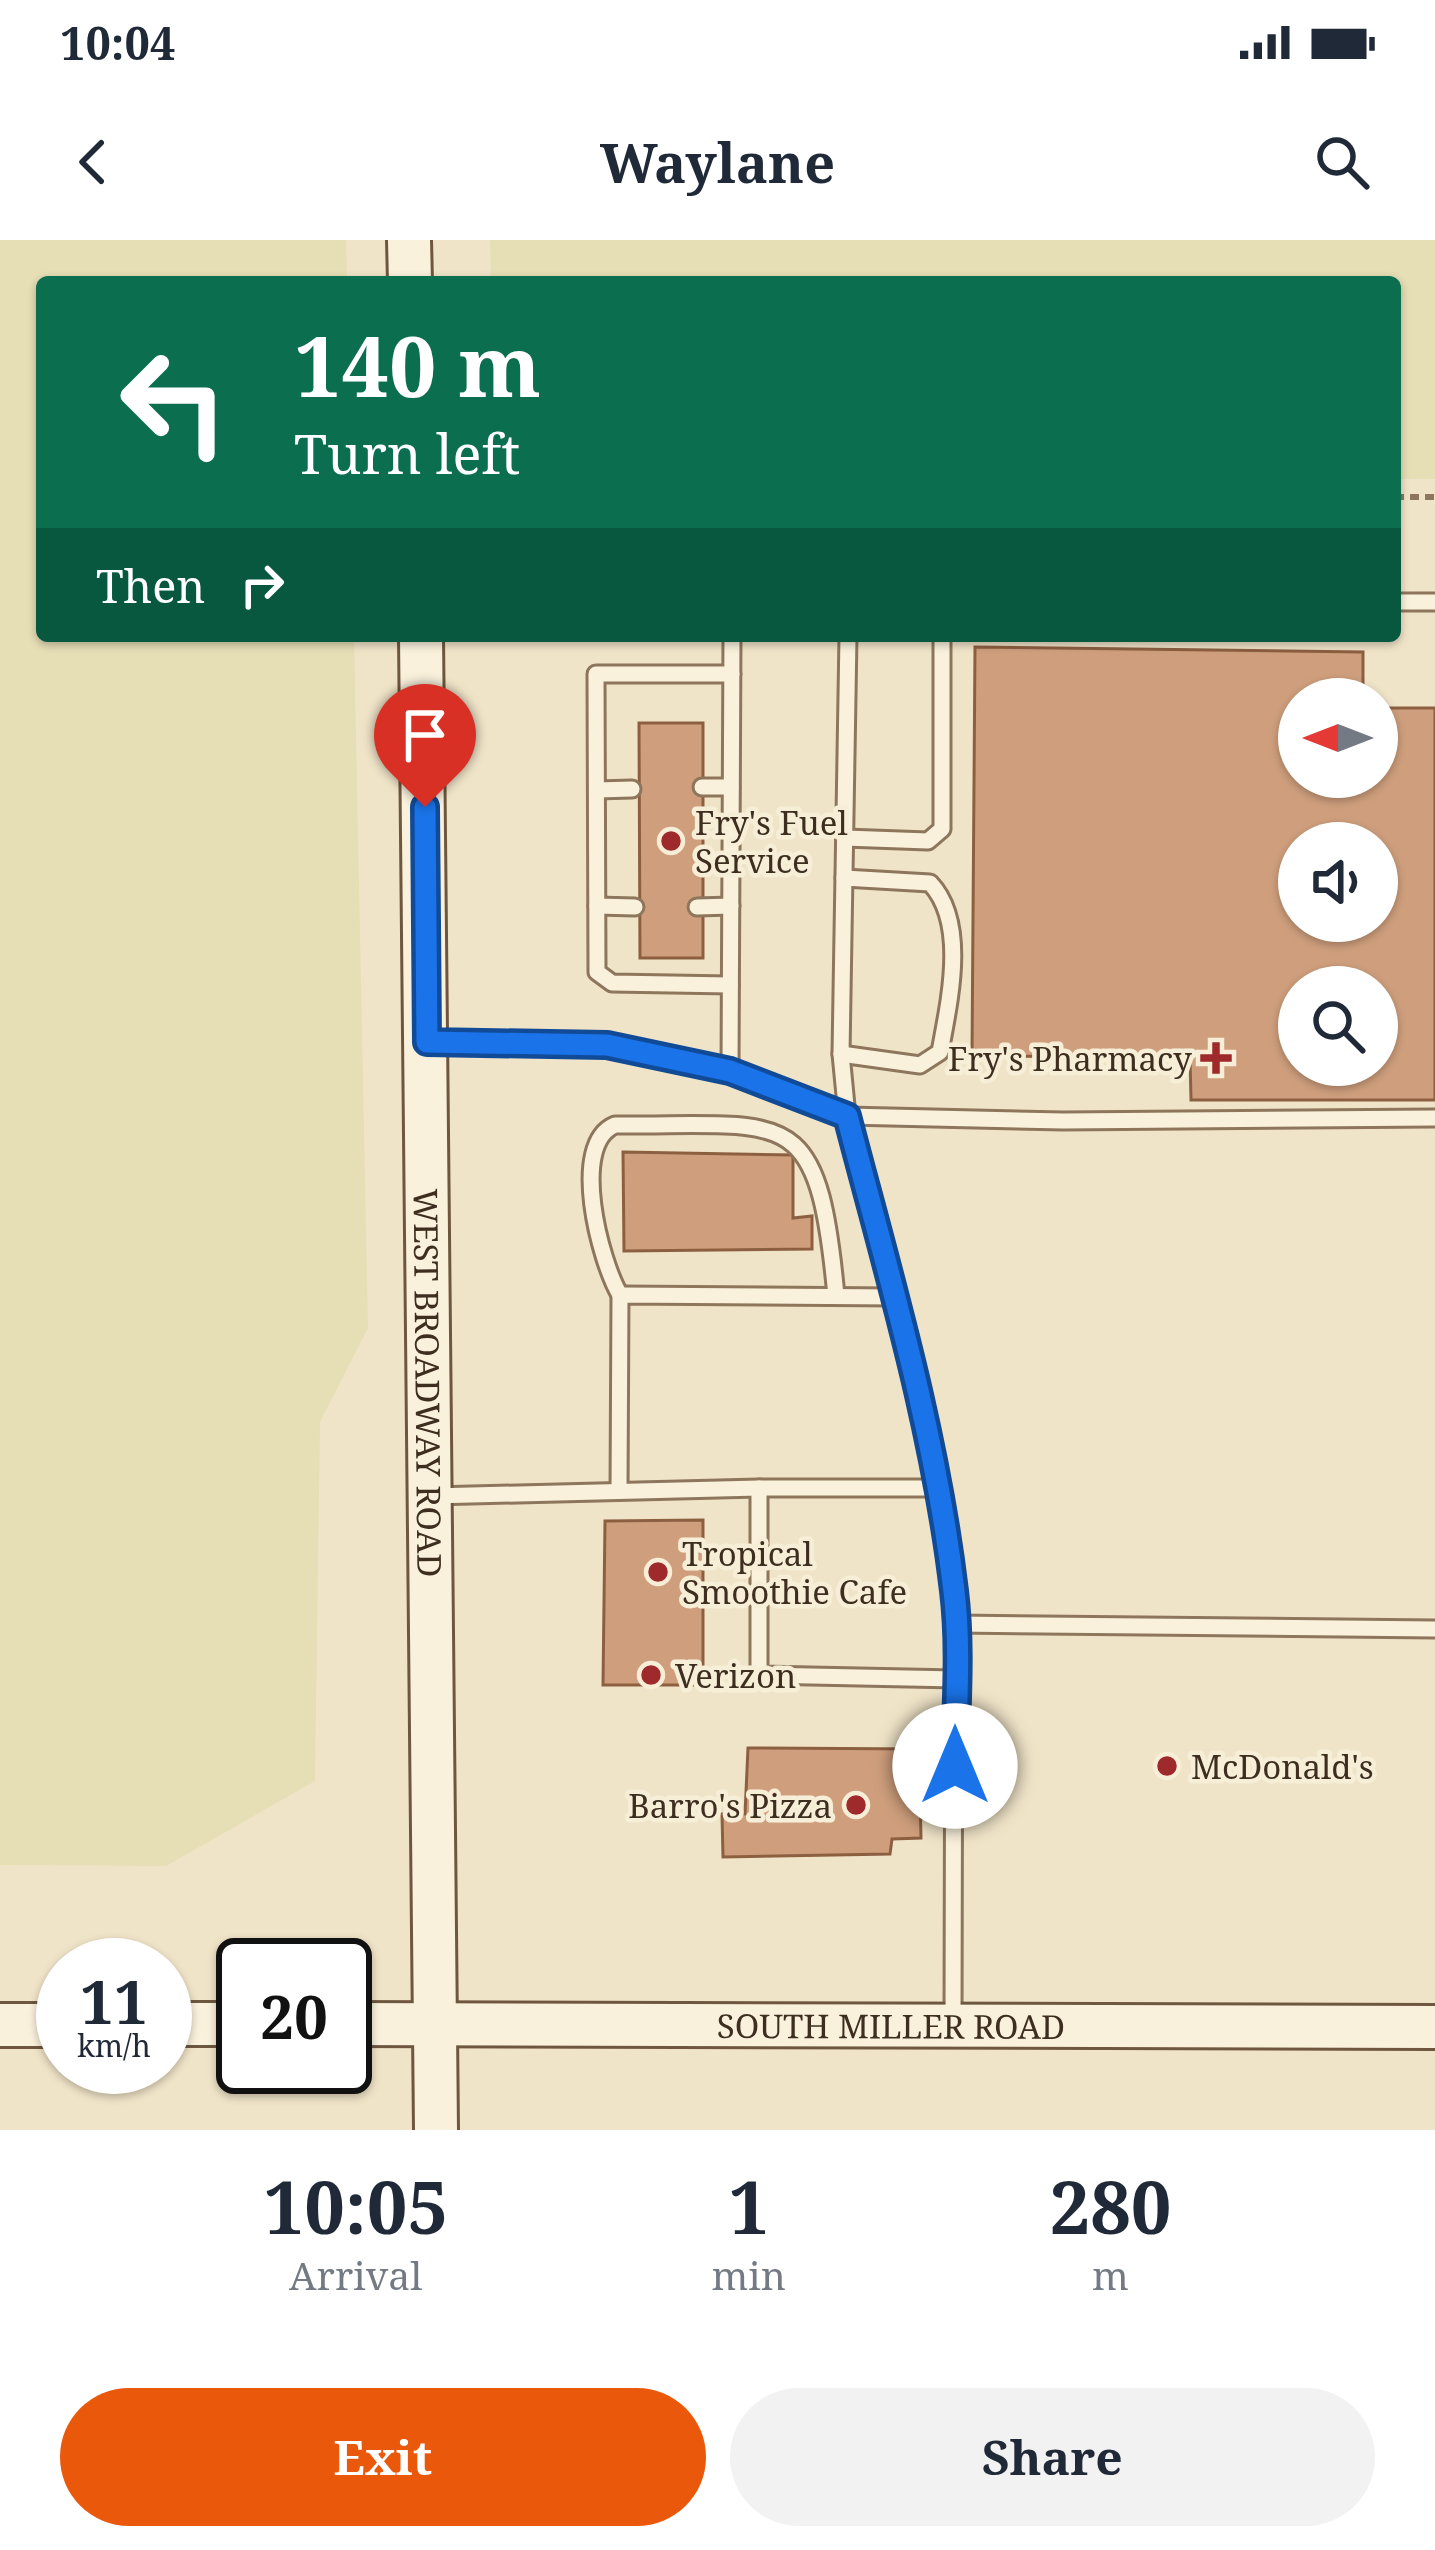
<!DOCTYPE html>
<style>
body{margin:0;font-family:"Noto Serif",serif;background:#f2f2f3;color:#1f2937;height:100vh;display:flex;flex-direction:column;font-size:45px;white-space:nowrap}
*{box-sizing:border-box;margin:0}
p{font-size:39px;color:#747a83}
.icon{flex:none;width:66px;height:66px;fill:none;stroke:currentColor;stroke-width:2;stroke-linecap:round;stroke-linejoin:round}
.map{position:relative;height:1890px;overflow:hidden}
.sheet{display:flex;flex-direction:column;background:#fff;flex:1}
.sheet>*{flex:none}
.top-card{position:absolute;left:36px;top:36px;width:1365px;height:366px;border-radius:12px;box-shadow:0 3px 9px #0004;background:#0b6e4f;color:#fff;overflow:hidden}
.needle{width:78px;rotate:270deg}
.controls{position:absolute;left:1278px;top:438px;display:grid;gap:24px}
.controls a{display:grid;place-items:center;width:120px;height:120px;border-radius:50%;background:#fff;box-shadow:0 3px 9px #0004;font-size:60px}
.speed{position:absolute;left:36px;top:1698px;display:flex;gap:24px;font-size:60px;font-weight:700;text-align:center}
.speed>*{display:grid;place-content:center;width:156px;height:156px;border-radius:50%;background:#fff;box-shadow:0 3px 9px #0004;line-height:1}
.speed small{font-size:30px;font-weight:400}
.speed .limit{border:6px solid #111;border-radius:18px;background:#fff;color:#111}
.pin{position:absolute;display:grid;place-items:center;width:102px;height:102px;color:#fff;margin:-123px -51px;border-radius:50% 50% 50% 0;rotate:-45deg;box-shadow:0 0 12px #0007}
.pin .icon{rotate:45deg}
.me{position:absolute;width:132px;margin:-66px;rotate:0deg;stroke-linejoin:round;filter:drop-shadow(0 0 9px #0008)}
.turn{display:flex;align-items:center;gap:42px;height:252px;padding:0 60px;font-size:54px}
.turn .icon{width:156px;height:156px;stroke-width:2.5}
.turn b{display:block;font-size:84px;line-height:102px}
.then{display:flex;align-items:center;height:114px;padding:0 60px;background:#0003;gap:24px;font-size:45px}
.eta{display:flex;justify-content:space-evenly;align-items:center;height:204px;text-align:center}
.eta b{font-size:72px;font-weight:700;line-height:84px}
.primary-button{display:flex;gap:24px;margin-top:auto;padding:24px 60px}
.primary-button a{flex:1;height:138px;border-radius:72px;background:#ea580c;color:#fff;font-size:48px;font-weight:700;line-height:138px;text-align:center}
.primary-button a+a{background:#f2f2f3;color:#1f2937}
.status{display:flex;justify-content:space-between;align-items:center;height:84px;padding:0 60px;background:#fff;direction:ltr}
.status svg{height:33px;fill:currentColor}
header{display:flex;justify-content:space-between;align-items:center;height:156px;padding:0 60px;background:#fff;font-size:54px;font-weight:700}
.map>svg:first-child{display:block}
</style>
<div class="status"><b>10:04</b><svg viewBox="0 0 49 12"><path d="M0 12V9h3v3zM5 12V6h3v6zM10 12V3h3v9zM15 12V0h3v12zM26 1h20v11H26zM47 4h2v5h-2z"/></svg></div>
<header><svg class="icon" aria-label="back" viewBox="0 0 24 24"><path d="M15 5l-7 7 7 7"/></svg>Waylane<svg class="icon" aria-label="search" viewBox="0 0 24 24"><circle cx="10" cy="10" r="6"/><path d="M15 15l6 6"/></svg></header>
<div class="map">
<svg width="1435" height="1890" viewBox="0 0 1435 1890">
<rect width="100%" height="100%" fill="#f0e4c8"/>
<!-- farmland -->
<g fill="#e6deb5">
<polygon points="0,0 346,0 347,42 42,42 42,396 354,396 368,1088 320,1182 315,1541 166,1626 0,1625"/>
<polygon points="490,0 1435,0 1435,239 1395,239 1395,42 491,42"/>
</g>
<!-- building -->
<g fill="#cf9f7d" stroke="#8d5f41" stroke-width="3" fill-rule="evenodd">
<path d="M975,407L1363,412V459H1299V537H1377V468H1435V860H1191L1190,817L972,816ZM1299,603H1377V681H1299ZM1299,747H1377V825H1299Z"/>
<polygon points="639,483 703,483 703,718 640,718"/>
<polygon points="623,912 793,915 793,978 812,976 812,1009 624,1011"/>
<polygon points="703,1280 703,1445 603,1445 605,1281"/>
<polygon points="748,1508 919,1509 921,1598 892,1599 890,1614 723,1617 722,1574 745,1574"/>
</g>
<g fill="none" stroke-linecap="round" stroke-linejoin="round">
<defs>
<g id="lane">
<polyline points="1395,362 1435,362"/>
<polyline points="848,396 841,814 847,876 1063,881 1435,878"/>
<polyline points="702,547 731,547"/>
<polyline points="597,550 632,549"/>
<polyline points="845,598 928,601 942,589 942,396"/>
<polyline points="597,666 635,667"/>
<polyline points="697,667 731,666"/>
<polyline points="730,745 612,743 597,732 596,434 732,434"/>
<polyline points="427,802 607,805 730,831 847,876 918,1152 954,1354 953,1782"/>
<path d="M841,814L920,825L940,812C949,762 968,683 930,643L844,638"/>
<polyline points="730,831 732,396"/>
<path d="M620,1055C600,1021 569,904 615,885C789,886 818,861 836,1056"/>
<polyline points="939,1248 759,1248 759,1435 956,1439"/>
<polyline points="619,1251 620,1055 896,1057"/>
<polyline points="432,1256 759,1248"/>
<polyline points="956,1384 1435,1389"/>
</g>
<g id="secondary">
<polyline points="409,0 410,42"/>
<path id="s1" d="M421,396L436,1890"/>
<polyline points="165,1784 243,1784"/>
<path id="s2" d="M345,1784L1435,1787"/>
<polyline points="0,1785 63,1785"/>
</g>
</defs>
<!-- lane casing -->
<use href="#lane" stroke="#8d765c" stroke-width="21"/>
<!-- secondary casing -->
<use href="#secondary" stroke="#6f573f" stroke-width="48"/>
<!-- path -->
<polyline stroke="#8d765c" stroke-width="6" stroke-dasharray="9 6" stroke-linecap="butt" points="1395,257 1435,257"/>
<!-- lane -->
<use href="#lane" stroke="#faf1dc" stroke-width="15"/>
<!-- secondary -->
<use href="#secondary" stroke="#faf1dc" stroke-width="42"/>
</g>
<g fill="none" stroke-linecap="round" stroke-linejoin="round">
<defs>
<path id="route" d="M425,567L427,802L607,805L730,831L847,876C888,1033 935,1189 954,1351C961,1408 956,1468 955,1526"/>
</defs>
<!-- route casing -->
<use href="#route" stroke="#114b97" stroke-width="30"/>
<!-- route -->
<use href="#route" stroke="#1a73e8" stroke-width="21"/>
</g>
<!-- markers -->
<g fill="#9e2a2b" stroke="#f7eed8" stroke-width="4.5">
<circle cx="671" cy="601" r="12"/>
<path d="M1210 800h12v12h12v12h-12v12h-12v-12h-12v-12h12z"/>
<circle cx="658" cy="1332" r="12"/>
<circle cx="651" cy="1435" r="12"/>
<circle cx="1167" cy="1526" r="12"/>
<circle cx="856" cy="1565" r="12"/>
</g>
<g text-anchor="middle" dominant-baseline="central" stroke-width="9" stroke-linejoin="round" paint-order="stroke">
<!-- poi labels -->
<g font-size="33" fill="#3d2e20" stroke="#f7eed8" text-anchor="start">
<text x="695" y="582">Fry's Fuel<tspan x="695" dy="38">Service</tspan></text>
<text x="1192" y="818" text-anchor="end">Fry's Pharmacy</text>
<text x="682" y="1313">Tropical<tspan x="682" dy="38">Smoothie Cafe</tspan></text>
<text x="675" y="1435">Verizon</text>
<text x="1191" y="1526">McDonald's</text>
<text x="832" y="1565" text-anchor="end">Barro's Pizza</text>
</g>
<!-- street labels -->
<g font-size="33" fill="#3d2e20" stroke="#f7eed8">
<text stroke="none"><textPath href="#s1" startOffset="747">WEST BROADWAY ROAD</textPath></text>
<text stroke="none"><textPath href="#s2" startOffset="546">SOUTH MILLER ROAD</textPath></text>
</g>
</g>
</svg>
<div class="controls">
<a><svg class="needle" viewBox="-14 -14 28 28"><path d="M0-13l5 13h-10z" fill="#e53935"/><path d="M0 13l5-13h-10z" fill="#747a83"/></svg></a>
<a><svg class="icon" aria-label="sound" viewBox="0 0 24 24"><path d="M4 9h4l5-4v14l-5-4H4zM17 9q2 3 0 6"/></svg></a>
<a><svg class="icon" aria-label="search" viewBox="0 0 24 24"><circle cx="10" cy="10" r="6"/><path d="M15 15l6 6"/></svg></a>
</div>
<div class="speed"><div>11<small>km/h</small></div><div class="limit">20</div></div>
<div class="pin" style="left:425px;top:567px;background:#d93025"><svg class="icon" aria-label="arrive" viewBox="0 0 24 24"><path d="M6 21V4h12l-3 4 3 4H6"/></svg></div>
<svg class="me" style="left:955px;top:1526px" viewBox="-20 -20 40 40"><circle r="19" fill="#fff"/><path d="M0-13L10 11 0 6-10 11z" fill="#1a73e8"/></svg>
<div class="top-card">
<div class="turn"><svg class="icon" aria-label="left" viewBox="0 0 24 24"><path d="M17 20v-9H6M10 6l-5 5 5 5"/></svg><div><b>140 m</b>Turn left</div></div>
<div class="then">Then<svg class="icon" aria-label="right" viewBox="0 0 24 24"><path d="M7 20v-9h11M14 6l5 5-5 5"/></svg></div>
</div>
</div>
<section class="sheet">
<div class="eta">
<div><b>10:05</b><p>Arrival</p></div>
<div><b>1</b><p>min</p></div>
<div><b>280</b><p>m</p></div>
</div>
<div class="primary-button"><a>Exit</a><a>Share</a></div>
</section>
